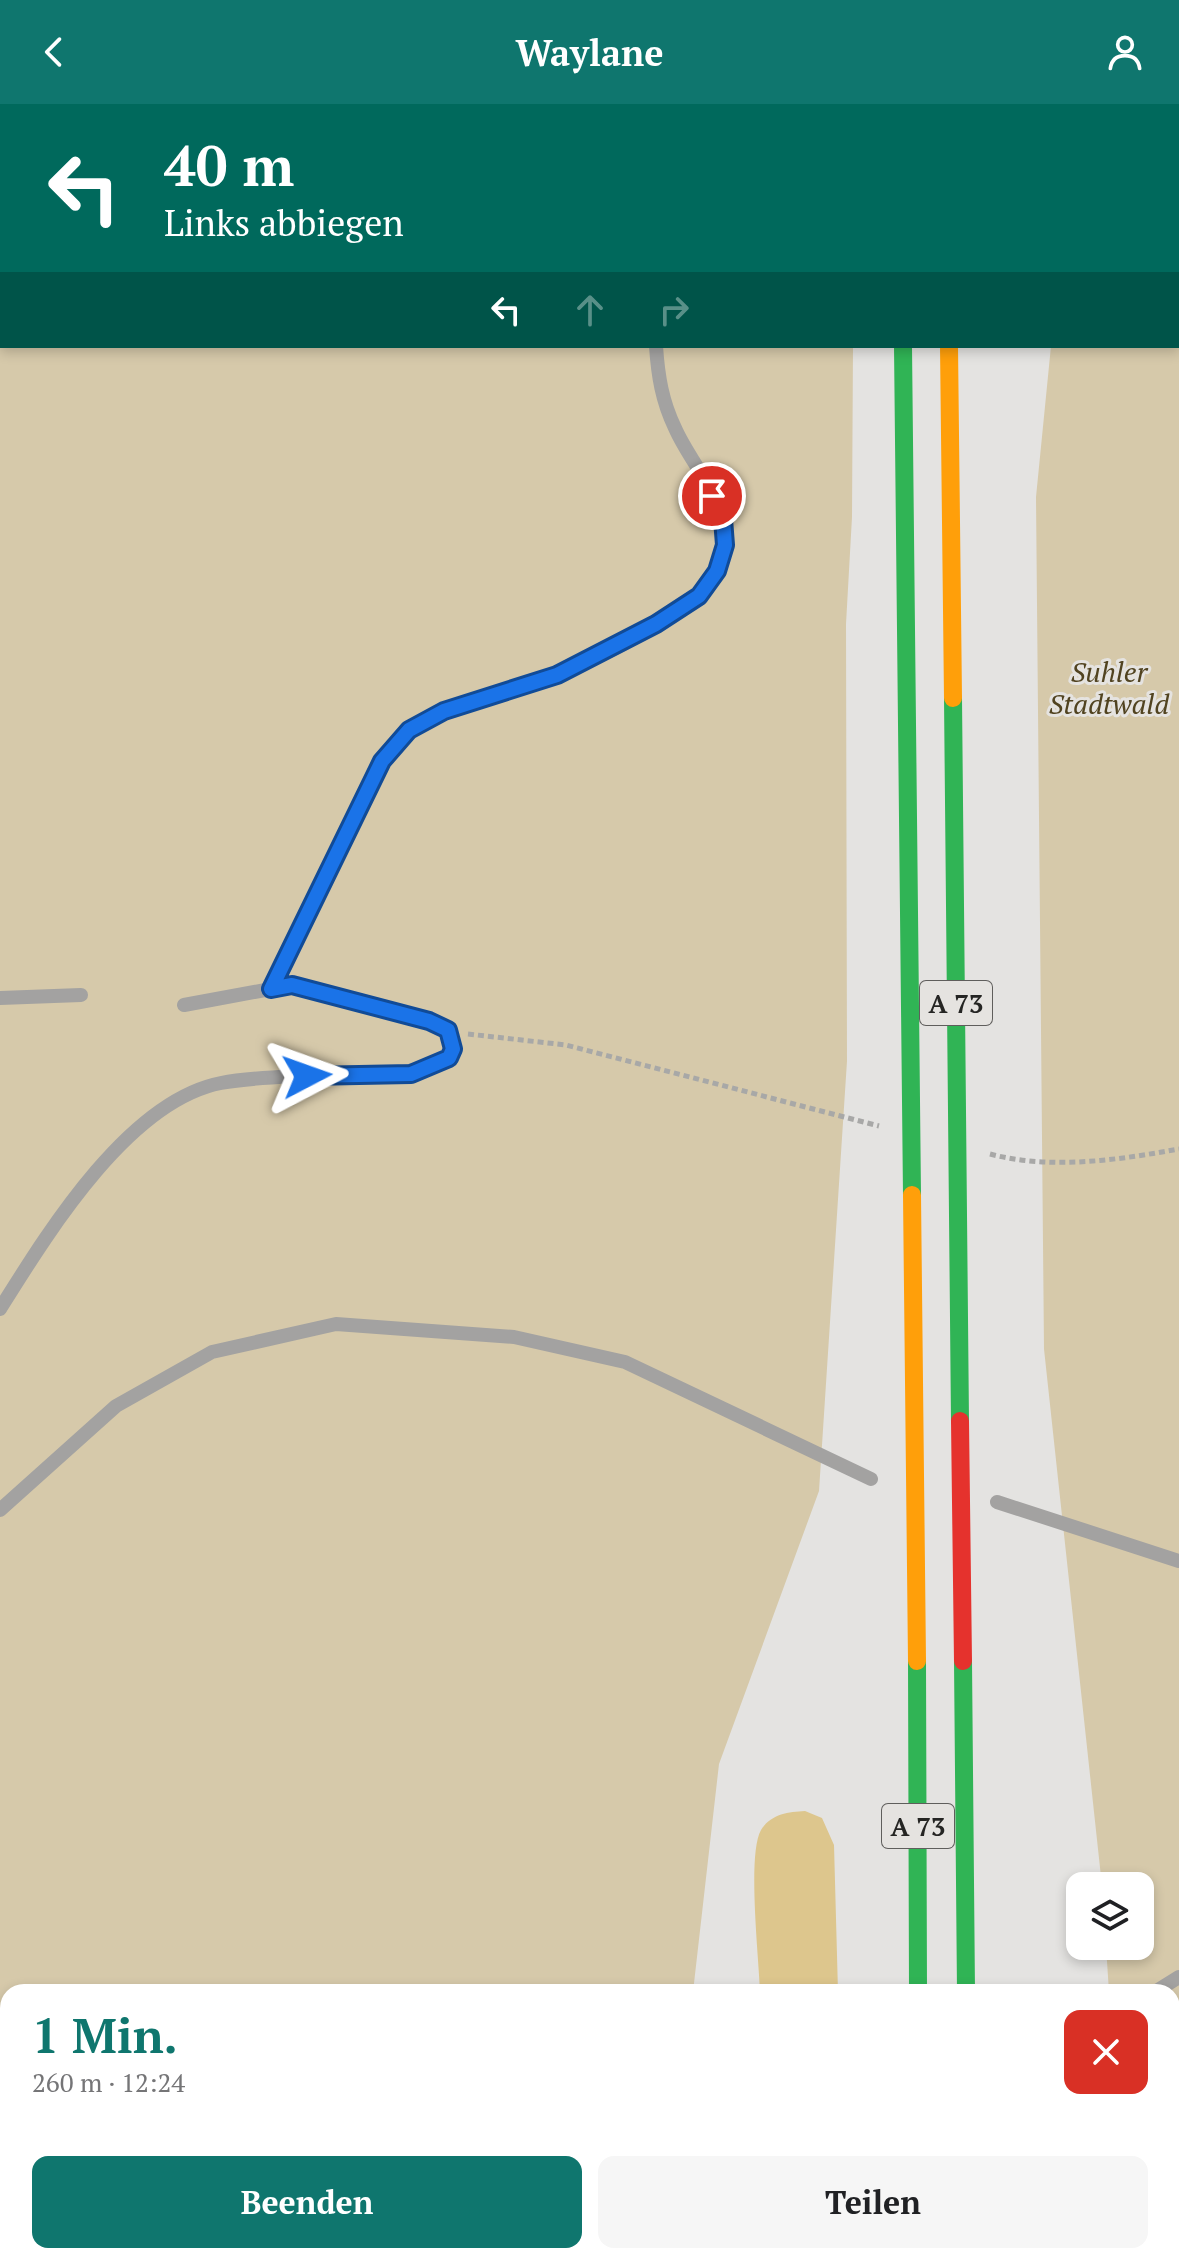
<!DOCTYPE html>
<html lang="de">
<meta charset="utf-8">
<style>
body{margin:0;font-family:"PT Serif",serif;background:#f6f6f6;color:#202124;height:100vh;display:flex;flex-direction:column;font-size:30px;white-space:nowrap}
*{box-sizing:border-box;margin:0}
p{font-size:26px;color:#757577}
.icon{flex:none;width:44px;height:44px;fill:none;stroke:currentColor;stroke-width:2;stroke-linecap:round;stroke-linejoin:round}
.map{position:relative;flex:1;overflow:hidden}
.panel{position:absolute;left:0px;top:1880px;width:1180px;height:280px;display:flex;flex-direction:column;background:#fff;border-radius:24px 24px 0 0;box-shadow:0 4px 12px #0003}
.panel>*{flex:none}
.hud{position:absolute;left:0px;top:0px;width:1180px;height:244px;box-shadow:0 4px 12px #0003;background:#00695c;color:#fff;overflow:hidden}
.fabs{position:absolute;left:1066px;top:1768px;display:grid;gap:16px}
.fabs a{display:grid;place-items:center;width:88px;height:88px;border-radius:16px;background:#fff;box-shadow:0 4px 12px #0003;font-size:40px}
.pin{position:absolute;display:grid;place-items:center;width:68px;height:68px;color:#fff;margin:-34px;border:4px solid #fff;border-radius:50%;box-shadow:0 2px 8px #0007}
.me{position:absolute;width:88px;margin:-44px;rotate:86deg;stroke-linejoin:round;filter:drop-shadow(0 0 6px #0008)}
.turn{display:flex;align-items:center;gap:28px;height:168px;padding:0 32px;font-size:36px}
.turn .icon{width:104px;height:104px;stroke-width:2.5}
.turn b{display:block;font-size:56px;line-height:68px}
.lanes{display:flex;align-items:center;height:76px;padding:0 32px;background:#0003;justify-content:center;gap:40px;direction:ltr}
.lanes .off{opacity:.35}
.round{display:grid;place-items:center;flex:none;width:84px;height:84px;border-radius:16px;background:#f6f6f6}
.head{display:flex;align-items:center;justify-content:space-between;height:136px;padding:0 32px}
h1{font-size:48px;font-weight:700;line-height:60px;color:#0f766e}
.cta{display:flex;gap:16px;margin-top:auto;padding:16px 32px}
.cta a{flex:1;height:92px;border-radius:16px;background:#0f766e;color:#fff;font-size:32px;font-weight:700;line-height:92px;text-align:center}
.cta a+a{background:#f6f6f6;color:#202124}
header{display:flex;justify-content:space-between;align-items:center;height:104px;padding:0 32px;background:#0f766e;color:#fff;font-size:36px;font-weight:700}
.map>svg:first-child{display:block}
</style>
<header><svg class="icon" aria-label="back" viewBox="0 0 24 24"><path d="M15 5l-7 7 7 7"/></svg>Waylane<svg class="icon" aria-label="person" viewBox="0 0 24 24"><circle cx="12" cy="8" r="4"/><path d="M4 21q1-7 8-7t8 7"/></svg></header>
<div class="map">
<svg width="1179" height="2160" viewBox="0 0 1179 2160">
<rect width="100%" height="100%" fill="#e4e3e1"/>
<!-- green -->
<g fill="#d6c9aa">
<polygon points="0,0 852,0 2,2 2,242 853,242 852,413 846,520 847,957 819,1387 719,1660 693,1888 8,1888 8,2152 728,2152 731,2160 0,2160"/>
<polygon points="1065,0 1179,0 1179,2160 1112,2160 1112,2152 1172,2152 1172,1888 1109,1888 1106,1842 1140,1842 1140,1782 1102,1782 1044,1245 1036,393 1051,242 1178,242 1178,2"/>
</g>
<!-- water -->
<path fill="#ddc68d" d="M805,1707L822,1714L834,1741L838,1888H760C759,1855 747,1750 761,1726C771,1710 788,1708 805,1707Z"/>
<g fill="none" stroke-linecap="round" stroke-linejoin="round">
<!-- path -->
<g stroke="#a8a8a7" stroke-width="5" stroke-dasharray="6 4" stroke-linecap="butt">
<polyline points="651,2 651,0"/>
<polyline points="468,930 566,941 879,1022"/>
<path d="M990,1050C1051,1066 1118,1056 1179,1045"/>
<polyline points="1116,2152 1116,2160"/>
</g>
<!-- lane -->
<g stroke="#a3a2a1" stroke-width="14">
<polyline points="1178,56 1179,56"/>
<path d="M271,885L382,657C401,636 417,620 443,608C477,592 517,584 553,572C592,558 667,520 697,493C711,481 724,458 725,440C728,396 691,361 675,324C662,297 658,272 656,242"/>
<polyline points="0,894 81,891"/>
<path d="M0,1205C47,1130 128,997 221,979C252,973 286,973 318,971C364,967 408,976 449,954L453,945L448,926L429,917L292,881L184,901"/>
<polyline points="997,1398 1179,1457"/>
<polyline points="0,1406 116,1302 212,1248 336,1220 514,1233 625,1258 871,1375"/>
<polyline points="1155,1888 1179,1873"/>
<polyline points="835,2152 843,2156 889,2160"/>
</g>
<!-- fast -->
<g stroke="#30b455" stroke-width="18">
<polyline points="901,0 901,2"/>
<polyline points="947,0 947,2"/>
<polyline points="917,1557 918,1888"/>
<polyline points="963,1557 966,1888"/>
<polyline points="919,2152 919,2160"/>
<polyline points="968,2152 968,2160"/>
</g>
<!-- fast-bridge -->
<g stroke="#30b455" stroke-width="18">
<polyline points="903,242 912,1091"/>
<polyline points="953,594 960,1317"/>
</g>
<!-- slow-bridge -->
<g stroke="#ff9f0a" stroke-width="18">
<polyline points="949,242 953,594"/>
<polyline points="912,1091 917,1557"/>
</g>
<!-- jam-bridge -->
<polyline stroke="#e5322d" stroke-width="18" points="960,1317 963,1557"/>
</g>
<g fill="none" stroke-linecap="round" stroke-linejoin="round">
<defs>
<polyline id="route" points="307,972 411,970 449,954 453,945 448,926 429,917 292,881 271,885 382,657 409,626 444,607 557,571 656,520 699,492 717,467 725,441 723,415 712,392"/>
</defs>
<!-- route casing -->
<use href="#route" stroke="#114b97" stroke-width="20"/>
<!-- route -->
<use href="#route" stroke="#1a73e8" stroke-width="14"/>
</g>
<g text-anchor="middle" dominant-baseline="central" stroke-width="6" stroke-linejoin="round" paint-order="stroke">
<!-- shield labels -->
<g fill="#e5e3e0" stroke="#5f5e5c" stroke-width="2">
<rect x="920" y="877" width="72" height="44" rx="6"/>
<rect x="882" y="1700" width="72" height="44" rx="6"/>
</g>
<g font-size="26" font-weight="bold" fill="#252523">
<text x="956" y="899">A 73</text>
<text x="918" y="1722">A 73</text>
</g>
<!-- park labels -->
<g font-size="28" font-style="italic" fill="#514320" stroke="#e5e3e0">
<text x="1109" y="567">Suhler<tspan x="1109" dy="32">Stadtwald</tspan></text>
</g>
</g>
</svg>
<div class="fabs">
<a><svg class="icon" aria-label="layers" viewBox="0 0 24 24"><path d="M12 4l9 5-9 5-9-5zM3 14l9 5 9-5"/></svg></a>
</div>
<div class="pin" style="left:712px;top:392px;background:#d93025"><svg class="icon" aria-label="arrive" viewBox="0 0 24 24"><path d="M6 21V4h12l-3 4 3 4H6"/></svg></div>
<svg class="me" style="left:307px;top:972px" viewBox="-20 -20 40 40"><path d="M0-17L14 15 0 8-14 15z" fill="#1a73e8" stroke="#fff" stroke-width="4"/></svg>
<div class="hud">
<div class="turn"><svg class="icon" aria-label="left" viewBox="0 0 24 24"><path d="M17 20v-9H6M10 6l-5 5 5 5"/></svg><div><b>40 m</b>Links abbiegen</div></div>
<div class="lanes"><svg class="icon" aria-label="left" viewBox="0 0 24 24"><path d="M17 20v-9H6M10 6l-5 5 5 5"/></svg><svg class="icon off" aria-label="ahead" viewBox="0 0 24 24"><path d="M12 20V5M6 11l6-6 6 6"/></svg><svg class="icon off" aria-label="right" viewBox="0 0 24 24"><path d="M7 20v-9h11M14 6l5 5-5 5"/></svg></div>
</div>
<section class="panel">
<div class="head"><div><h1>1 Min.</h1><p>260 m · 12:24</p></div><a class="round" style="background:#d93025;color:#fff"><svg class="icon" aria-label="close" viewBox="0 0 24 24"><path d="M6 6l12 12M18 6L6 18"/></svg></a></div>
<div class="cta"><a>Beenden</a><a>Teilen</a></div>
</section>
</div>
